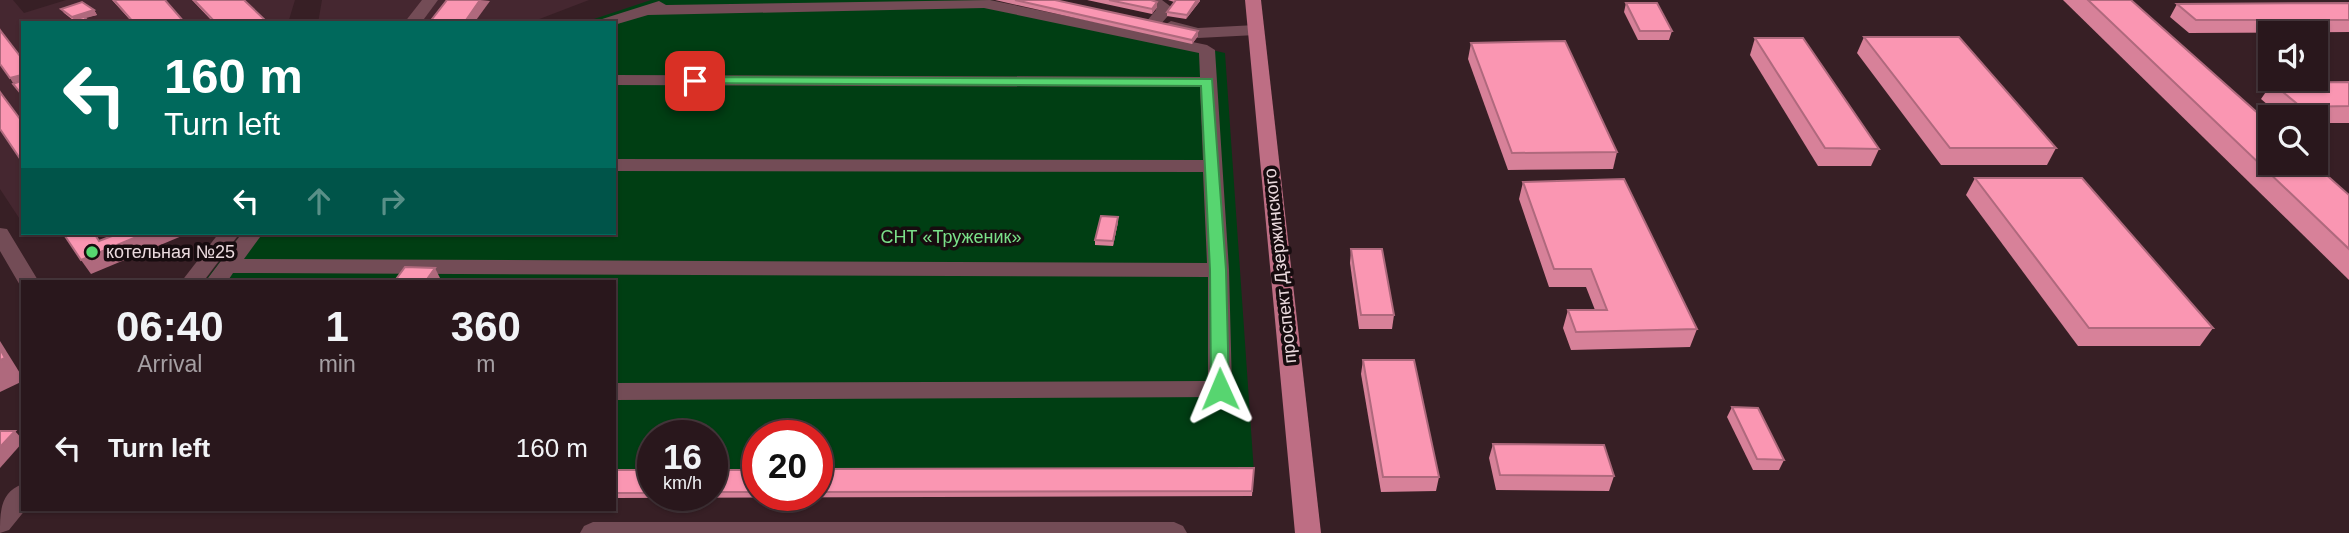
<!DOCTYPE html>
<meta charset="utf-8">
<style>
body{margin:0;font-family:Arial,sans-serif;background:#312025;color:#f1f3f6;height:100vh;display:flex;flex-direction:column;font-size:26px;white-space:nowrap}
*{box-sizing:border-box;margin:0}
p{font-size:23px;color:#a59fa3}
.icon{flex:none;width:38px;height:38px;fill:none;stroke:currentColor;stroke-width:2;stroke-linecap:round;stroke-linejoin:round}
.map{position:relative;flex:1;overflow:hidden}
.sheet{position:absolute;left:21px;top:280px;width:595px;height:231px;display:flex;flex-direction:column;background:#29171c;border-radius:0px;box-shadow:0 2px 5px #0004,0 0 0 2px #45363b}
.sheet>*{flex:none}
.banner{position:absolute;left:21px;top:21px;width:595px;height:214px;border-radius:0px;box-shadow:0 2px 5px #0004,0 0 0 2px #45363b;background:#00695c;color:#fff;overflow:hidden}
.buttons{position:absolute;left:2258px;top:21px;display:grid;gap:14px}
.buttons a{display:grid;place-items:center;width:70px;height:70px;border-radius:0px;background:#29171c;box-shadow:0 2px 5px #0004,0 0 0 2px #45363b;font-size:35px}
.speed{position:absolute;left:637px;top:420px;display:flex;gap:14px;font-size:35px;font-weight:700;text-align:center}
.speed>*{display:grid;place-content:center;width:91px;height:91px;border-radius:50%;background:#29171c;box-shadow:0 2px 5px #0004,0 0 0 2px #45363b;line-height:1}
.speed small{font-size:18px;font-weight:400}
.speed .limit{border:10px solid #d22;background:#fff;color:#111}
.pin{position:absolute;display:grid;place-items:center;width:60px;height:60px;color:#fff;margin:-30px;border-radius:14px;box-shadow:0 4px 10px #0006}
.me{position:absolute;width:77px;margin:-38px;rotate:359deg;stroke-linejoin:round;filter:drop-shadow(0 0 5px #0008)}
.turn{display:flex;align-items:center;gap:24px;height:147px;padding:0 28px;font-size:32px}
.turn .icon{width:91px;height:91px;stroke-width:2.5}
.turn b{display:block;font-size:49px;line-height:60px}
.lanes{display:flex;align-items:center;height:66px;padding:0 28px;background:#0003;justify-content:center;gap:35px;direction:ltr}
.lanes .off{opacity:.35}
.eta{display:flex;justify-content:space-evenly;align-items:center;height:119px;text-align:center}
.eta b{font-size:42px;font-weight:600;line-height:49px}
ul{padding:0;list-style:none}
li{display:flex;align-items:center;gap:21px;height:98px;padding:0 28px}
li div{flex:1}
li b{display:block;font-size:26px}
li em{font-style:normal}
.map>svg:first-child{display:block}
</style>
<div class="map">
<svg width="2349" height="533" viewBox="0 0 2349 533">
<rect width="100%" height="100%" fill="#371f25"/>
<!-- built -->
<g fill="#452730">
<polygon points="0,0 13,0 24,13 66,0 295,0 288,23 23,23 23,224 0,189"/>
<polygon points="322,0 589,0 529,23 318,23"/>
</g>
<!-- green -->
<polygon fill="#003e13" points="651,0 989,0 1225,53 1254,473 817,475 817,436 758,436 758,475 712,475 712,436 653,436 653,475 614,475 614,282 204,282 242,233 614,233 614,23 582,23"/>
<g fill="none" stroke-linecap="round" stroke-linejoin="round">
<!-- minor -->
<g fill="#734c56" fill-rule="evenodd">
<polygon points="422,0 438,0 421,23 404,23"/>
<polygon points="990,0 1207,45 1215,50 1229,270 1232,389 1228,395 1220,397 614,400 614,383 1208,381 1208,277 233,273 227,282 205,282 242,233 263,233 244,259 1207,263 1203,172 614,171 614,159 1203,160 1200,87 614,85 614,75 1200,77 1199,53 984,8 648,15 614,25 614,23 597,23 599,20 659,1 666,5"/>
<polygon points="1143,0 1162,0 1174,9 1160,25 1148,25 1146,22 1156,10"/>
<polygon points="1171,21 1198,28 1256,25 1264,30 1256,35 1198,38 1165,30 1163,26"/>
<polygon points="0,228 7,229 39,282 23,282 21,287 0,251"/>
<polygon points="219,233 240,233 203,282 181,282"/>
<path d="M23,484V509H26L9,530L0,533C0,512 0,492 23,484Z"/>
<polygon points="593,522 1174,522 1183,526 1187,533 580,533 584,526"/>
</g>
<!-- major -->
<polygon fill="#be6e84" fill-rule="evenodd" points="1245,0 1261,0 1321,533 1295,533"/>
</g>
<!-- wall -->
<g fill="#d78199">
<polygon points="112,0 165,0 185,23 133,23"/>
<polygon points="192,0 244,0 265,20 267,23 214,23"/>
<polygon points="995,0 1055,0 1198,36 1192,44"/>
<polygon points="1087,0 1151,0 1157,2 1157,7 1152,14"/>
<polygon points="1168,0 1200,0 1200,1 1186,19 1167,16 1167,12 1174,2"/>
<polygon points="2063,0 2131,0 2349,195 2349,280"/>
<polygon points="1626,3 1672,31 1669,40 1638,40 1624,12"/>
<polygon points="2349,3 2349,32 2189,33 2170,17 2177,4"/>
<polygon points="61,9 94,10 97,15 73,20 64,13"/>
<polygon points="1864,37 2056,148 2047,165 1941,165 1857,53"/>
<polygon points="1755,38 1879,149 1871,166 1818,166 1750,55"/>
<polygon points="1471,43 1617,152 1613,169 1508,170 1468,59"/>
<polygon points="2349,82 2349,123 2315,123 2315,117 2282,117 2261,99 2272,83"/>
<polygon points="1975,178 2213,328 2200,346 2078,346 1966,195"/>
<polygon points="1523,182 1697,329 1690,347 1571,350 1563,328 1568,310 1595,310 1586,287 1549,287 1519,199"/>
<polygon points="1118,222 1113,246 1095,245 1095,240"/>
<polygon points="1351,249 1394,315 1392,329 1359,329 1350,263"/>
<polygon points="1363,360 1439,477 1436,491 1381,492 1361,374"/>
<polygon points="1732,407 1784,460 1779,470 1753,470 1727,417"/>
<polygon points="1493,444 1614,476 1609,491 1496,490 1489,458"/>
<polygon points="1254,468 1252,496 614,498 614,470 653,470 653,495 712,495 712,470 758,470 758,495 817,495 817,469"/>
</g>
<!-- shaded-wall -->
<g fill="#af697d">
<polygon points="480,0 490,1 474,23 464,23"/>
<polygon points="1197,0 1200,0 1200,1 1186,19 1187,15"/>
<polygon points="1157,2 1157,7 1152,14 1152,9"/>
<polygon points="94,10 97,15 75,21 72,17"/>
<polygon points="1198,31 1198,36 1192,44 1192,40"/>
<polygon points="21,75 23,80 13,83 10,78"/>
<polygon points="1118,217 1118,222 1113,246 1113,241"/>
<polygon points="146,233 189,233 91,274 81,260"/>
<polygon points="435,268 440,278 437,282 425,282"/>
<polygon points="0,341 23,378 23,381 0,392"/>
<polygon points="15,431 23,440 23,442 0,468 0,447"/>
</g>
<!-- building -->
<g fill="#fa96b2" stroke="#af697d" stroke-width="2">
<polygon points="114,0 165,0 185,23 134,23"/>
<polygon points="194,0 244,0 265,20 257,23 216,23"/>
<polygon points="447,0 480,0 464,23 429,23"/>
<polygon points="1015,0 1055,0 1198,31 1192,40"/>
<polygon points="1109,0 1151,0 1157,2 1152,9"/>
<polygon points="1176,0 1197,0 1187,15 1167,12"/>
<polygon points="2088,0 2131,0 2270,124 2270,163 2313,163 2349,195 2349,249"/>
<polygon points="82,2 94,10 72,17 61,9"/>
<polygon points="1626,3 1657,3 1672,31 1640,31"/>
<polygon points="2349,3 2349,20 2196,20 2177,4"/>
<polygon points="84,17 90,23 66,23 66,22"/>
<polygon points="0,30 23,60 23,77 21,75 10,78 0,64"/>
<polygon points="1864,37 1959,37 2056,148 1950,148"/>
<polygon points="1755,38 1803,38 1879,149 1825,148"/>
<polygon points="1565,41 1617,152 1512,153 1471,43"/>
<polygon points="23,80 23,96 13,84"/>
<polygon points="2349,82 2349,106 2301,107 2272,83"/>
<polygon points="0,92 23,123 23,163 0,129"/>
<polygon points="1975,178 2082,178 2213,328 2089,328"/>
<polygon points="1624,179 1697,329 1576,332 1568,310 1607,310 1591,269 1554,269 1523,182"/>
<polygon points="1101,216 1118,217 1113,241 1095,240"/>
<polygon points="63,233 94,233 99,241 117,234 116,233 146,233 81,260"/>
<polygon points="1351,249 1382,249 1394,315 1361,315"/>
<polygon points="405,267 435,268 425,282 394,282"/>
<polygon points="0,349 5,358 0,360"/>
<polygon points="1363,360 1414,360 1439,477 1383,477"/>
<polygon points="1732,407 1758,408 1784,460 1757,459"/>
<polygon points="0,431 15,431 0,447"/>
<polygon points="1493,444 1604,445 1614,476 1500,475"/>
<polygon points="1254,468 1252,491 817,492 817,469"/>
<rect x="614" y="470" width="39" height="23"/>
<rect x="712" y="470" width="46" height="22"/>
</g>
<!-- route -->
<polygon fill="#57d570" stroke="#398a49" stroke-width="2" points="695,77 1212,79 1226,270 1229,389 1226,393 1214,393 1211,389 1210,270 1201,86 690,83 688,81"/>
<!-- markers -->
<circle fill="#57d570" stroke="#170c0f" stroke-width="2.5" cx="92" cy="252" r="7"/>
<g text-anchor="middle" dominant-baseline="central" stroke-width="7" stroke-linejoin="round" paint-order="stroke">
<!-- park labels -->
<g font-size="18" fill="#7ae089" stroke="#170c0f">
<text x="951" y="237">СНТ «Труженик»</text>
</g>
<!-- poi labels -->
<g font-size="18" fill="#ebdade" stroke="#170c0f" text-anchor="start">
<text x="106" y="252">котельная №25</text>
</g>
<!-- street labels -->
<g font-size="18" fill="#ebdade" stroke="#170c0f">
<text transform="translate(1280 266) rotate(-96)">проспект Дзержинского</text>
</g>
</g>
</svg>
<div class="buttons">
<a><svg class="icon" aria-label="sound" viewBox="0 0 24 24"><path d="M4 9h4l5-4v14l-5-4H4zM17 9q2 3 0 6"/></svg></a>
<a><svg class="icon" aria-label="search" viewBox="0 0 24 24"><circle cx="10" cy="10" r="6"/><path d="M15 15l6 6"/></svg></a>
</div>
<div class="speed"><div>16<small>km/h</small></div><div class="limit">20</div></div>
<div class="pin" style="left:695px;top:81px;background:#d93025"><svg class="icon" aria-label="arrive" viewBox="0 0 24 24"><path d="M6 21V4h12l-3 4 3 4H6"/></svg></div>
<svg class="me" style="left:1220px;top:389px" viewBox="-20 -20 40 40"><path d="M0-17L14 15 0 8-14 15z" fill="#57d570" stroke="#fff" stroke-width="4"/></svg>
<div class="banner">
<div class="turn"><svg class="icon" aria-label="left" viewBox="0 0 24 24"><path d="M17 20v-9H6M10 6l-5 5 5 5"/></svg><div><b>160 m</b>Turn left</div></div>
<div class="lanes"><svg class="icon" aria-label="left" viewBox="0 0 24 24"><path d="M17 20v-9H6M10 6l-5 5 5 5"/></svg><svg class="icon off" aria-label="ahead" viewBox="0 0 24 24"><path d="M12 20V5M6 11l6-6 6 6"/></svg><svg class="icon off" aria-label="right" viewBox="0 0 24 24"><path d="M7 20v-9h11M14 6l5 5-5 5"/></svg></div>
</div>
<section class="sheet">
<div class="eta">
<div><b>06:40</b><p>Arrival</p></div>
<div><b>1</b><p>min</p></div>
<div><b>360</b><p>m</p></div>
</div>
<ul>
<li><svg class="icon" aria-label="left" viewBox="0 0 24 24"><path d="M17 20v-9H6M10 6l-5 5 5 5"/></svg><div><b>Turn left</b></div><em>160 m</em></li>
</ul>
</section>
</div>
